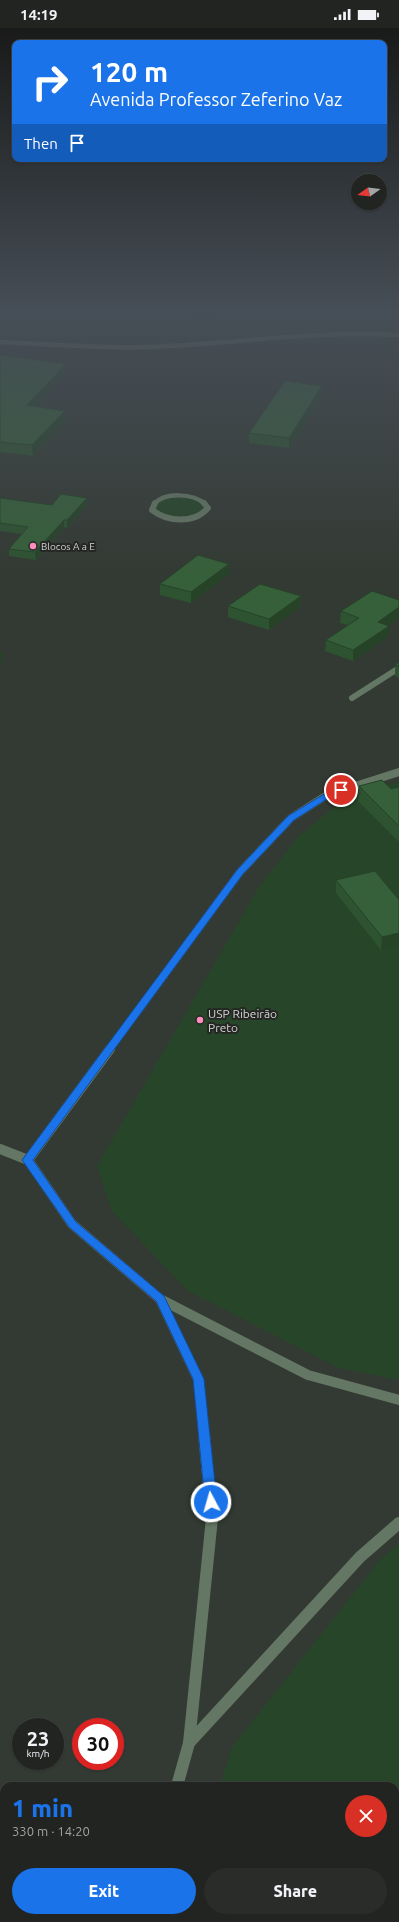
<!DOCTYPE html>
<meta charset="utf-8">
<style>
body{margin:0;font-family:Ubuntu,sans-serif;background:#2a2c2a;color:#f1f3f6;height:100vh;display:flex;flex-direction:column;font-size:15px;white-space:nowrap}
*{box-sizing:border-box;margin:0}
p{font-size:13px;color:#a2a4a5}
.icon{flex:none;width:22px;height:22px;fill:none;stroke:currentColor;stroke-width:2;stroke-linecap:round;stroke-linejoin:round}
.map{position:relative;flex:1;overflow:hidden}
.side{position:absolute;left:0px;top:1754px;width:399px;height:140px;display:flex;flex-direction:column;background:#222422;border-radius:12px 12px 0 0;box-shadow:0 1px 3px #0004,0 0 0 1px #3f4140}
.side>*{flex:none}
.top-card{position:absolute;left:12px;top:12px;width:375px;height:122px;border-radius:8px;box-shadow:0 1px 3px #0004,0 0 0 1px #3f4140;background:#1a73e8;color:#fff;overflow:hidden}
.needle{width:26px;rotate:256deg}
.controls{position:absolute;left:351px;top:146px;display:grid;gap:8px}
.controls a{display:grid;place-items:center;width:36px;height:36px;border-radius:50%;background:#222422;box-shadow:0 1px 3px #0004,0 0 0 1px #3f4140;font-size:20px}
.speed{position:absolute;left:12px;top:1690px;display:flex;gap:8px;font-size:20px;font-weight:700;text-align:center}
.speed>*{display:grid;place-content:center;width:52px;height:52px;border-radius:50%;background:#222422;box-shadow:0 1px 3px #0004,0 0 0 1px #3f4140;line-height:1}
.speed small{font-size:10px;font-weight:400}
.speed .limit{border:6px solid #d22;background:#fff;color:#111}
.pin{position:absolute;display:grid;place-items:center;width:34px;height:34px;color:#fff;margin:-17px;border:2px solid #fff;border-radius:50%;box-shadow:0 1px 4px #0007}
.me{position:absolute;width:44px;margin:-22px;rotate:354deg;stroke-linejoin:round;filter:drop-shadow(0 0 3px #0008)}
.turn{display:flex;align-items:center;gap:14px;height:84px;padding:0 12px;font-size:18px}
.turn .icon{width:52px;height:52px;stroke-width:2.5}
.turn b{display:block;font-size:28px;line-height:34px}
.then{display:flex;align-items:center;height:38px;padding:0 12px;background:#0003;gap:8px;font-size:15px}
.round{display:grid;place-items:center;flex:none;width:42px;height:42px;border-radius:21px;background:#2a2c2a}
.headline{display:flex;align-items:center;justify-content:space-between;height:68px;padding:0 12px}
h1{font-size:24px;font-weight:800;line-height:30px;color:#1a73e8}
.button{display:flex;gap:8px;margin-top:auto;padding:8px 12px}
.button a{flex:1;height:46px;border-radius:24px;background:#1a73e8;color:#fff;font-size:16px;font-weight:800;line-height:46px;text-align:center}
.button a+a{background:#2a2c2a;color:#f1f3f6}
.status{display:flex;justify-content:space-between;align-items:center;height:28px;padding:0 20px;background:#222422;direction:ltr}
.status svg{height:11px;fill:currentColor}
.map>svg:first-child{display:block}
</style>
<div class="status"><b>14:19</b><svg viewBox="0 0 49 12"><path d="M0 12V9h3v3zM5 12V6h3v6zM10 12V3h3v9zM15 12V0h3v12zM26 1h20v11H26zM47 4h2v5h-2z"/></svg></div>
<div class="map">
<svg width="399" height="1894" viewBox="0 0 399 1894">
<rect width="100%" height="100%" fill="#2e302e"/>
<!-- built -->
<path fill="#333a33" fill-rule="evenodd" d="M0,284H399V1894H0ZM21,1699H55V1733H21ZM81,1699H115V1733H81ZM4,1758H395V1890H4Z"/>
<!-- green -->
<g fill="#274629">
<path d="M181,469L200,473L205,480C191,496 171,488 154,482L155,475L166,470Z"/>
<polygon points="399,753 399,1352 339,1340 188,1263 112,1183 97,1138 259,859 298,809 339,775"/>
<polygon points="399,1516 399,1894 181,1894 182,1890 395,1890 395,1758 220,1758 232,1719 380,1532"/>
</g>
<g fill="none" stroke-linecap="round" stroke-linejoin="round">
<!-- service-far1 -->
<g stroke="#647764" stroke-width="4.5">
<path d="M0,314C49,316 99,321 148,319C232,316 315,302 399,307"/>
<path d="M154,476C165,464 193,465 205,476"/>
</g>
<!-- service -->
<g stroke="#647764" stroke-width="6">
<path d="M155,475L152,482C168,494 194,496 208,480L204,475"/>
<polyline points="352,670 399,640"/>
</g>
<!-- minor-far2 -->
<polyline stroke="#647764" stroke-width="8" points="109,1022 240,844 291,790 327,767 399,744"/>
<!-- minor-far1 -->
<g stroke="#647764" stroke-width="10">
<polyline points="0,1121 28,1132 72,1196 160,1271 198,1351 204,1407"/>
<polyline points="28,1132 110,1021"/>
<polyline points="160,1271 308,1347 399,1372"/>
</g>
<!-- minor -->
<g stroke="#647764" stroke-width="12">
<polyline points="189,1715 360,1529 399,1495"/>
<polyline points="177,1758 189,1715 212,1490 204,1406"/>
<polyline points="139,1894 141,1890"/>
</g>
</g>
<!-- wall -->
<g fill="#2e5331">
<polygon points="182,284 216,284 216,295 190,296"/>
<polygon points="0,327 66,345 35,378 66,393 33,428 0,424"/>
<polygon points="322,358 322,368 289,420 249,415 249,405"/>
<polygon points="0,470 52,477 87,470 87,477 67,500 64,499 36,532 9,528 9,521 22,506 0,503"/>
<polygon points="229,546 191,575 160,567 160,556"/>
<polygon points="301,568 300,579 269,602 228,589 228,578"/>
<polygon points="399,572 399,590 388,597 388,609 353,633 325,623 326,612 348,597 340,595 341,583"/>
<polygon points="399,634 399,650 395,648 395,637"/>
<polygon points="359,758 391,761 399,759 399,814 358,773"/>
<polygon points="336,852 399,872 399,917 381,922 336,865"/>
</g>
<!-- shaded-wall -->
<g fill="#264328">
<polygon points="216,284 216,295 190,296 189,286"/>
<polygon points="66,336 66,345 27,387 27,377"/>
<polygon points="322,358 322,368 289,420 289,410"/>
<polygon points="65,383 66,393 33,428 32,417"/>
<polygon points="87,470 87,477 67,500 67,492"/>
<polygon points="64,492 64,499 36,532 35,524"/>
<polygon points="229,536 229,546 191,575 191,564"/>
<polygon points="301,568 300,579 269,602 269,591"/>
<polygon points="399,579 399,590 377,605 378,594"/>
<polygon points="389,598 388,609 353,633 353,622"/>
<polygon points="2,623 3,634 0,635 0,624"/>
<polygon points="399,905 399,917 381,922 382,909"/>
</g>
<!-- building -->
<g fill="#366039" stroke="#264328">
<polygon points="188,284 214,284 189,286"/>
<polygon points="0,327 66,336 27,377 65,383 32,417 0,414"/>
<polygon points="285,353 322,358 289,410 249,405"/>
<polygon points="61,466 87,470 67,492 64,492 35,524 9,521 28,499 0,495 0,470 52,477"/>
<polygon points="198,527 229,536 191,564 160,556"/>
<polygon points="260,556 301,568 269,591 228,578"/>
<polygon points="372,563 399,572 399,579 378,594 389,598 353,622 326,612 359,590 341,583"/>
<polygon points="399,634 399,638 395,637"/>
<polygon points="382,752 391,761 399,759 399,798 359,758"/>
<polygon points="375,843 399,872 399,905 382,909 336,852"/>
</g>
<!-- sky -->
<linearGradient id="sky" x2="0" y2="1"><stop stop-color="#191a19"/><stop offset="0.52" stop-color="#464e57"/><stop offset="1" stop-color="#464e57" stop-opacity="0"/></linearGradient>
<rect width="399" height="549" fill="url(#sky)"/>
<!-- route -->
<polygon fill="#1a73e8" stroke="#114b97" points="341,760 345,762 344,764 330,769 294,792 243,846 33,1132 76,1194 164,1268 204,1351 217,1474 215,1478 211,1480 206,1478 205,1474 193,1351 156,1273 69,1199 22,1132 237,842 288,788 324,766"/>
<!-- markers -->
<g fill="#fe8ebc" stroke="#242724" stroke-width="1.5">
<circle cx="33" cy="518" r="4"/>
<circle cx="200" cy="992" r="4"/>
</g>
<g text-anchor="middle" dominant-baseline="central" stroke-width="4" stroke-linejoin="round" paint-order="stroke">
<!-- far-poi labels -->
<g font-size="10" fill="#d4d5d3" stroke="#242724" text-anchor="start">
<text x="41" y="518">Blocos A a E</text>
</g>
<!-- poi labels -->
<g font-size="12" fill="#d4d5d3" stroke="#242724" text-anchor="start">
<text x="208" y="985">USP Ribeirão<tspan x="208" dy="14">Preto</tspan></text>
</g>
</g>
</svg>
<div class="controls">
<a><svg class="needle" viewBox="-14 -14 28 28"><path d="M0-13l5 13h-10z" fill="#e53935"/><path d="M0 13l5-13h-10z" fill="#a2a4a5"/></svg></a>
</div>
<div class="speed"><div>23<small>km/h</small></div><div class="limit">30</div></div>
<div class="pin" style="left:341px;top:762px;background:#d93025"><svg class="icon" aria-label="arrive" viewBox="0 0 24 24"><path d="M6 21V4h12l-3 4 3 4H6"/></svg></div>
<svg class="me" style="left:211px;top:1474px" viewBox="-20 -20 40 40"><circle r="17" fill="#1a73e8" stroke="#fff" stroke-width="3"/><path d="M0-11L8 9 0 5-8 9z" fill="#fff"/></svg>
<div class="top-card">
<div class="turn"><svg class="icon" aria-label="right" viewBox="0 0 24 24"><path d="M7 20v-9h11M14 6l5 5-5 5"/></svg><div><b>120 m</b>Avenida Professor Zeferino Vaz</div></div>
<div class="then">Then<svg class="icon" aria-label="arrive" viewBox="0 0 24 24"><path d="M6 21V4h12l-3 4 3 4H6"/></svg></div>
</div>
<section class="side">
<div class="headline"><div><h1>1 min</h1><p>330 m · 14:20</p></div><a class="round" style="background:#d93025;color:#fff"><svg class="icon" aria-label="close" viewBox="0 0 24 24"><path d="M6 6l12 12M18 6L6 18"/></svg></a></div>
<div class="button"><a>Exit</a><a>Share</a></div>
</section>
</div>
